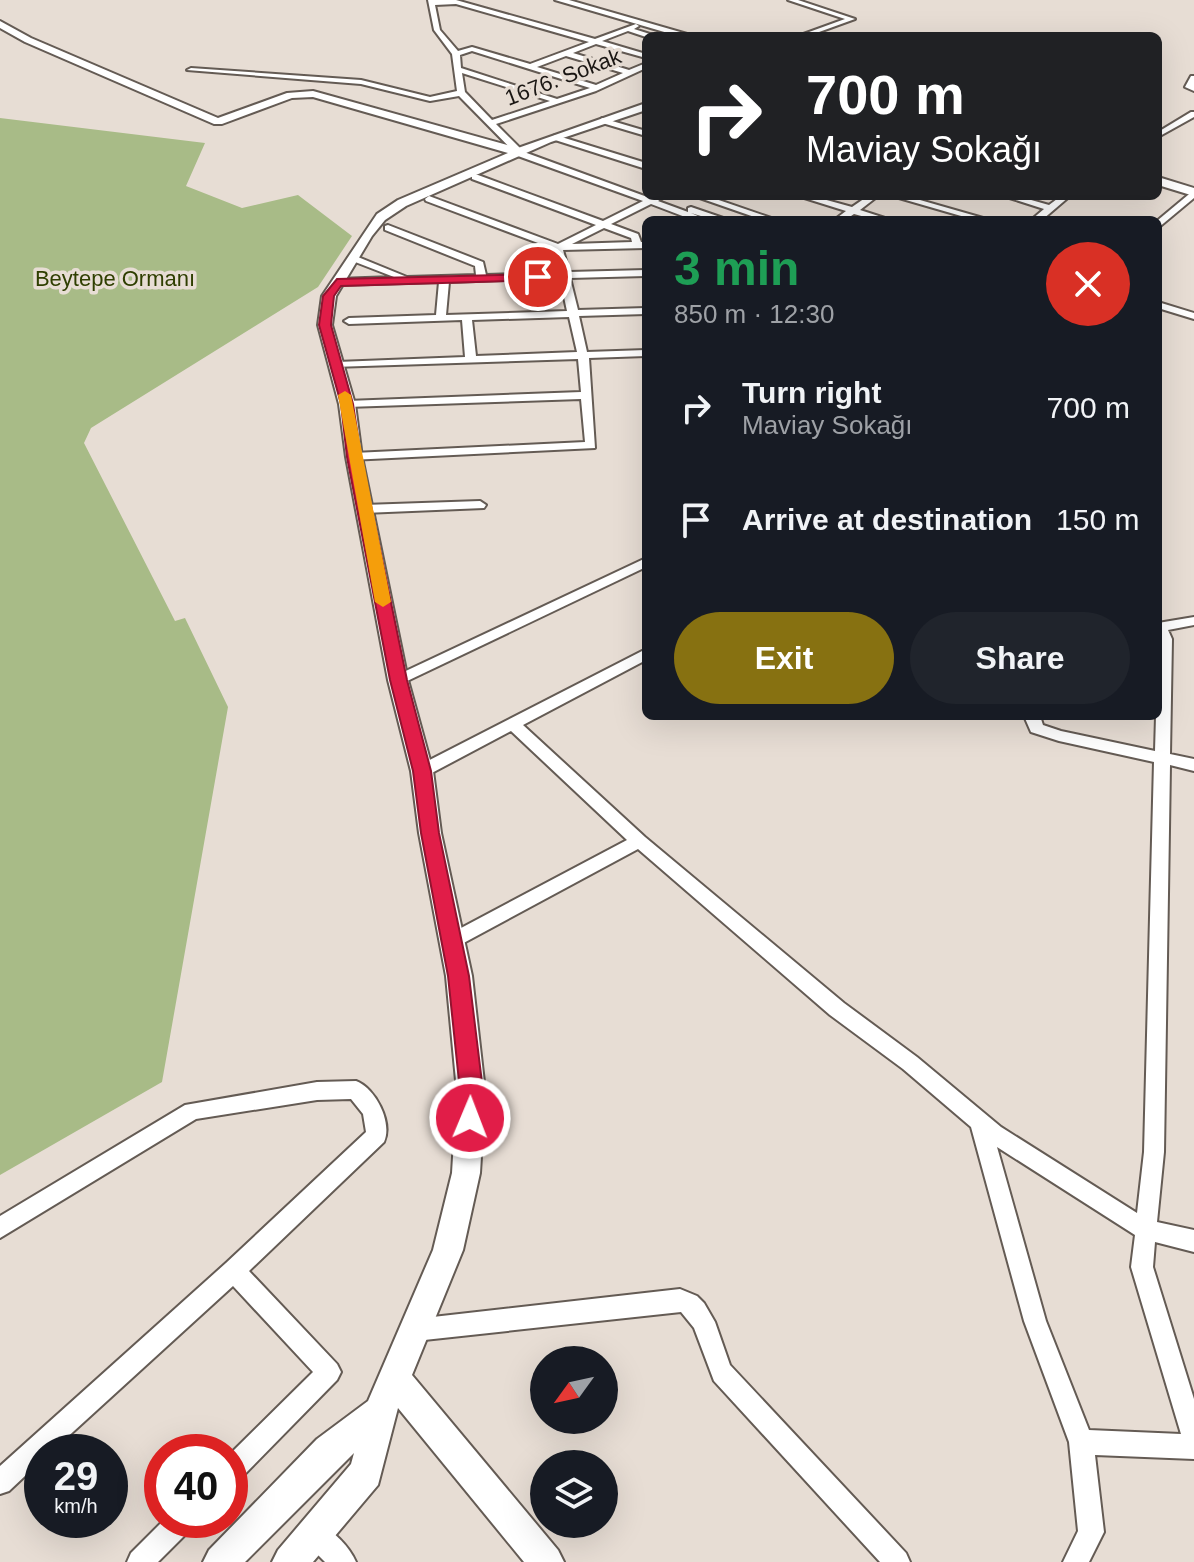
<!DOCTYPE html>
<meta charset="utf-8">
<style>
body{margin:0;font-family:Arial,sans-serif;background:#20242c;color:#f1f3f6;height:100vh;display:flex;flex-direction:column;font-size:30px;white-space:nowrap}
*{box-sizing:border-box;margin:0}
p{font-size:26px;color:#9ea1a6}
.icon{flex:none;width:44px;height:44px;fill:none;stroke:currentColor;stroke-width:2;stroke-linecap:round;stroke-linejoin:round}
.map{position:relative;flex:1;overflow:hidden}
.details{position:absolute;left:642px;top:216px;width:520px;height:504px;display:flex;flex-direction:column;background:#171b24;border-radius:12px;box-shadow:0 8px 32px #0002}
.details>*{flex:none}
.hud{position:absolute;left:642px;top:32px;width:520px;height:168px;border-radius:12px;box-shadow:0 8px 32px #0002;background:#202124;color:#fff;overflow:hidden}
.needle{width:52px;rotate:237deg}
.buttons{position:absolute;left:530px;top:1346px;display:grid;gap:16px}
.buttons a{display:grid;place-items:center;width:88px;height:88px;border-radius:50%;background:#171b24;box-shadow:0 8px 32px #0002;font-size:40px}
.speed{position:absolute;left:24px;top:1434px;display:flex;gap:16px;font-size:40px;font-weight:700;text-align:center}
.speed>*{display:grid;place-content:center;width:104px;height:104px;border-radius:50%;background:#171b24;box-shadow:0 8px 32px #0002;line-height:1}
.speed small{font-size:20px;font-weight:400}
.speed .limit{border:12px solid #d22;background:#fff;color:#111}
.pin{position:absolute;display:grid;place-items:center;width:68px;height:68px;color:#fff;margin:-34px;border:4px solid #fff;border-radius:50%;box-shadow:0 2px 8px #0007}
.me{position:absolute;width:88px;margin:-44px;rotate:1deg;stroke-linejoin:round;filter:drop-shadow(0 0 6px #0008)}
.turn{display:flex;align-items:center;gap:28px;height:168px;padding:0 32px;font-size:36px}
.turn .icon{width:104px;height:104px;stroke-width:2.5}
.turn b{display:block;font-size:56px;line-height:68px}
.round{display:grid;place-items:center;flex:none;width:84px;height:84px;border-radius:42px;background:#20242c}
.head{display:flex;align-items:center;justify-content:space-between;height:136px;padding:0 32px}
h1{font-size:48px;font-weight:600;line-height:60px;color:#1e9e55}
.action{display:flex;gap:16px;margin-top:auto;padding:16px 32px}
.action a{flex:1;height:92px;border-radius:48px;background:#877111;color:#fff;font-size:32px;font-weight:600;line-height:92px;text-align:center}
.action a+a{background:#20242c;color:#f1f3f6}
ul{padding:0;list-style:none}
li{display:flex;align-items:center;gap:24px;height:112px;padding:0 32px}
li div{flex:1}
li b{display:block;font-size:30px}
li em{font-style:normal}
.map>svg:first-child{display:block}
</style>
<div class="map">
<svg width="1194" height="1562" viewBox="0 0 1194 1562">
<rect width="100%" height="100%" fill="#e7ddd4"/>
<!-- green -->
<polygon fill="#a8bb87" points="0,118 205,143 186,186 242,208 298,195 352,236 318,287 91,428 84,443 175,621 185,618 228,707 162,1082 0,1175"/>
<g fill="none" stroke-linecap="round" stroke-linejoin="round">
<defs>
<g id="street">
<path d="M428,0H456L595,39L636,24L639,26L634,29L653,35L646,37L628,31L602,41L646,54V58L596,44L573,53L629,70L646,63V68L596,91L496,124L524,152L650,198L665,196L658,201L688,212V208L691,207L729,220H714L691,213L707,220H693L651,204L611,224L638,234L641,242H646V248L563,250L569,272L646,270V276L570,278L578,310L646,308V314L579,316L587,352L646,350V356L589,358L595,448L350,460L348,457L354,453L585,442L581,399L347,407L341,404L347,401L581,392L578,359L333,367V363L337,362L465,357L462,320L349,324L344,321L349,318L436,315L439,282L337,285L332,282L337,279L394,277L350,260L348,258L353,255L407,277L476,275L475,266L385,230V226L388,225L483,262L486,275L559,273L554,249L426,201L425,199L429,196L558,244L596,225L472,179V175H478L603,221L643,201L518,156L459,96L430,101L361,84L187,70L191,68L361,80L430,97L457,91L452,54L434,30ZM456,4L589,42L530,64L472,47L458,51L440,30L435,5ZM472,51L590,88L557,99L461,68L460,55ZM566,56L623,73L596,85L537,67ZM462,73L550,101L492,120L465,92ZM604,228L631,238L632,242L572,244ZM560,278L567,311L446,315L449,282ZM569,317L577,352L476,356L472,320Z"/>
<polygon points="788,0 798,0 855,19 808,36 798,36 845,19"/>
<polygon points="1191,76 1194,76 1194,91 1185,87"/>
<polygon points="1191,112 1194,112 1194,117 1158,137 1158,132"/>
<polygon points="602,118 646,131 646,136 599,122"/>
<polygon points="555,135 646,163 646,169 552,139"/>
<polygon points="1194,190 1194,198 1158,228 1158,220"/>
<polygon points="694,196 707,196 777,220 763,220"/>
<polygon points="798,196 812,196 852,207 868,196 878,196 860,210 891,220 876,220 854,214 845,220 834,220 846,211"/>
<polygon points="892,196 906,196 990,220 975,220"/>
<polygon points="1003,196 1017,196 1049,205 1061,196 1070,196 1042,220 1031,220 1044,209"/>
<polygon points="1158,302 1194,313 1194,319 1158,308"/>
<polygon points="480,501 486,505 484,508 364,513 358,509 364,505"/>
<polygon points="646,558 646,567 403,683 398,685 391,680 393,677"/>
<path d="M1194,617V625L1168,630L1172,639L1170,754L1194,759V771L1170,765L1164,1152L1157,1222L1194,1230V1252L1155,1242L1153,1267L1194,1399V1459L1095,1455L1104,1532L1089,1562H1063L1078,1531L1069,1442L1024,1321L971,1127L903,1069L830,1015L638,849L458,946L452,948L446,946L443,941L446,936L627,840L511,731L428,775L422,777L414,771L416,767L646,649V660L523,725L645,837L844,1003L917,1057L1001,1127L1137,1213L1144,1152L1154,762L1059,741L1031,732L1024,716H1040L1043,725L1061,731L1155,751L1156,716H1158V623ZM997,1147L1135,1235L1131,1267L1181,1434L1089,1430L1046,1321Z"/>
<path d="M356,1081C375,1088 393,1122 384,1142L249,1271L337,1364L341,1372L337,1380L239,1480L230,1483V1454L313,1372L233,1286L51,1452H42V1460L9,1491L0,1494V1466L226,1263L366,1132L363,1114L351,1099L317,1100L196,1119L0,1238V1216L185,1105L317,1082Z"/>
<polygon points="680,1289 697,1296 704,1303 715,1322 730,1365 906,1553 910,1562 880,1562 714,1381 694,1328 681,1312 415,1341 407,1338 404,1330 407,1322 415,1319"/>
<polygon points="164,1520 195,1520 191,1529 158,1562 127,1562 131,1553"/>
<path d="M316,1522C332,1529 349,1546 356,1562H325L307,1544L303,1535L307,1526Z"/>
</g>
<g id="secondary">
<polygon points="555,0 569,0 694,36 678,36"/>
<polygon points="0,21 31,38 218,118 287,93 313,91 518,148 646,103 646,110 551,142 406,206 385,220 372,236 336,296 332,325 355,404 362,457 408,680 433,771 441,833 472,976 485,1091 480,1173 463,1250 412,1375 558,1550 564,1562 524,1562 398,1408 378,1485 313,1562 272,1562 278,1550 351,1464 354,1453 245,1562 203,1562 209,1550 317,1439 368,1401 433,1250 452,1173 457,1091 446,976 419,833 411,771 388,680 346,457 339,404 318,325 322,296 377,214 398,200 508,153 313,97 292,98 222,124 214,124 25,42 0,28"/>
<polygon points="1158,177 1194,188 1194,196 1158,185"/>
</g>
</defs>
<!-- street casing -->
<use href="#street" stroke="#645b54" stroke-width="4"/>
<!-- secondary casing -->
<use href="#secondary" stroke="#645b54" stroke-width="4"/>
<!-- street -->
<use href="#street" fill="#fff" fill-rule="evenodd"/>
<!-- secondary -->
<use href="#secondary" fill="#fff" fill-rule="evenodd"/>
</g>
<!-- route -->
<polygon fill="#e11d48" stroke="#92132f" stroke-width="2" points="538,274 542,275 542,280 341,286 334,296 331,325 353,404 361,457 407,680 431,771 439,833 469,976 483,1091 478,1126 470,1129 462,1126 458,1118 460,1091 448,976 421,833 413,771 390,680 347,457 341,404 319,325 323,296 337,279"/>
<!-- slow -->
<polygon fill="#f59e0b" points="345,391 351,395 391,602 383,607 375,602 338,395"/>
<g text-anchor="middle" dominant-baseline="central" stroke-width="7" stroke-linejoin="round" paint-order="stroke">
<!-- far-street labels -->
<g font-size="22" fill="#1a1613" stroke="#e7ddd4">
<text transform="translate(563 77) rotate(-21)">1676. Sokak</text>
</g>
<!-- far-park labels -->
<g font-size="22" fill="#2f3f01" stroke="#e7ddd4">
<text x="115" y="278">Beytepe Ormanı</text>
</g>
</g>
</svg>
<div class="buttons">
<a><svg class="needle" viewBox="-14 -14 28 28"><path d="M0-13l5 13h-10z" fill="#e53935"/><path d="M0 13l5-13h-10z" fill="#9ea1a6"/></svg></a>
<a><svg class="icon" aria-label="layers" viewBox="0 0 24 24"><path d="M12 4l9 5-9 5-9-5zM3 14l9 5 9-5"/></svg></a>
</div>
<div class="speed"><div>29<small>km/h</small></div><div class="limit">40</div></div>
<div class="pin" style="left:538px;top:277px;background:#d93025"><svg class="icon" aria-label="arrive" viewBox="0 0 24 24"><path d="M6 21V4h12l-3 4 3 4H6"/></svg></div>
<svg class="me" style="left:470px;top:1118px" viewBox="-20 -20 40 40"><circle r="17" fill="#e11d48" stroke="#fff" stroke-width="3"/><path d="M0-11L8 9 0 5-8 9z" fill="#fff"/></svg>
<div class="hud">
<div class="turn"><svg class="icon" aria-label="right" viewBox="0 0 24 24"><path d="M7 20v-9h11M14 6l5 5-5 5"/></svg><div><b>700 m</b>Maviay Sokağı</div></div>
</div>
<section class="details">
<div class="head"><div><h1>3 min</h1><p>850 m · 12:30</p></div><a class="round" style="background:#d93025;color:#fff"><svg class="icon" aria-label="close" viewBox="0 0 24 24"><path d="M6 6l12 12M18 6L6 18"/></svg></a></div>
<ul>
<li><svg class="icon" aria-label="right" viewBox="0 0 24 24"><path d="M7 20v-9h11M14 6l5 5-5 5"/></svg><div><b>Turn right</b><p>Maviay Sokağı</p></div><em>700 m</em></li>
<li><svg class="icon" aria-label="arrive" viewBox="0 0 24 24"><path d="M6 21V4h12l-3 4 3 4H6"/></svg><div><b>Arrive at destination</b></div><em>150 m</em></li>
</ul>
<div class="action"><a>Exit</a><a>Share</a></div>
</section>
</div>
